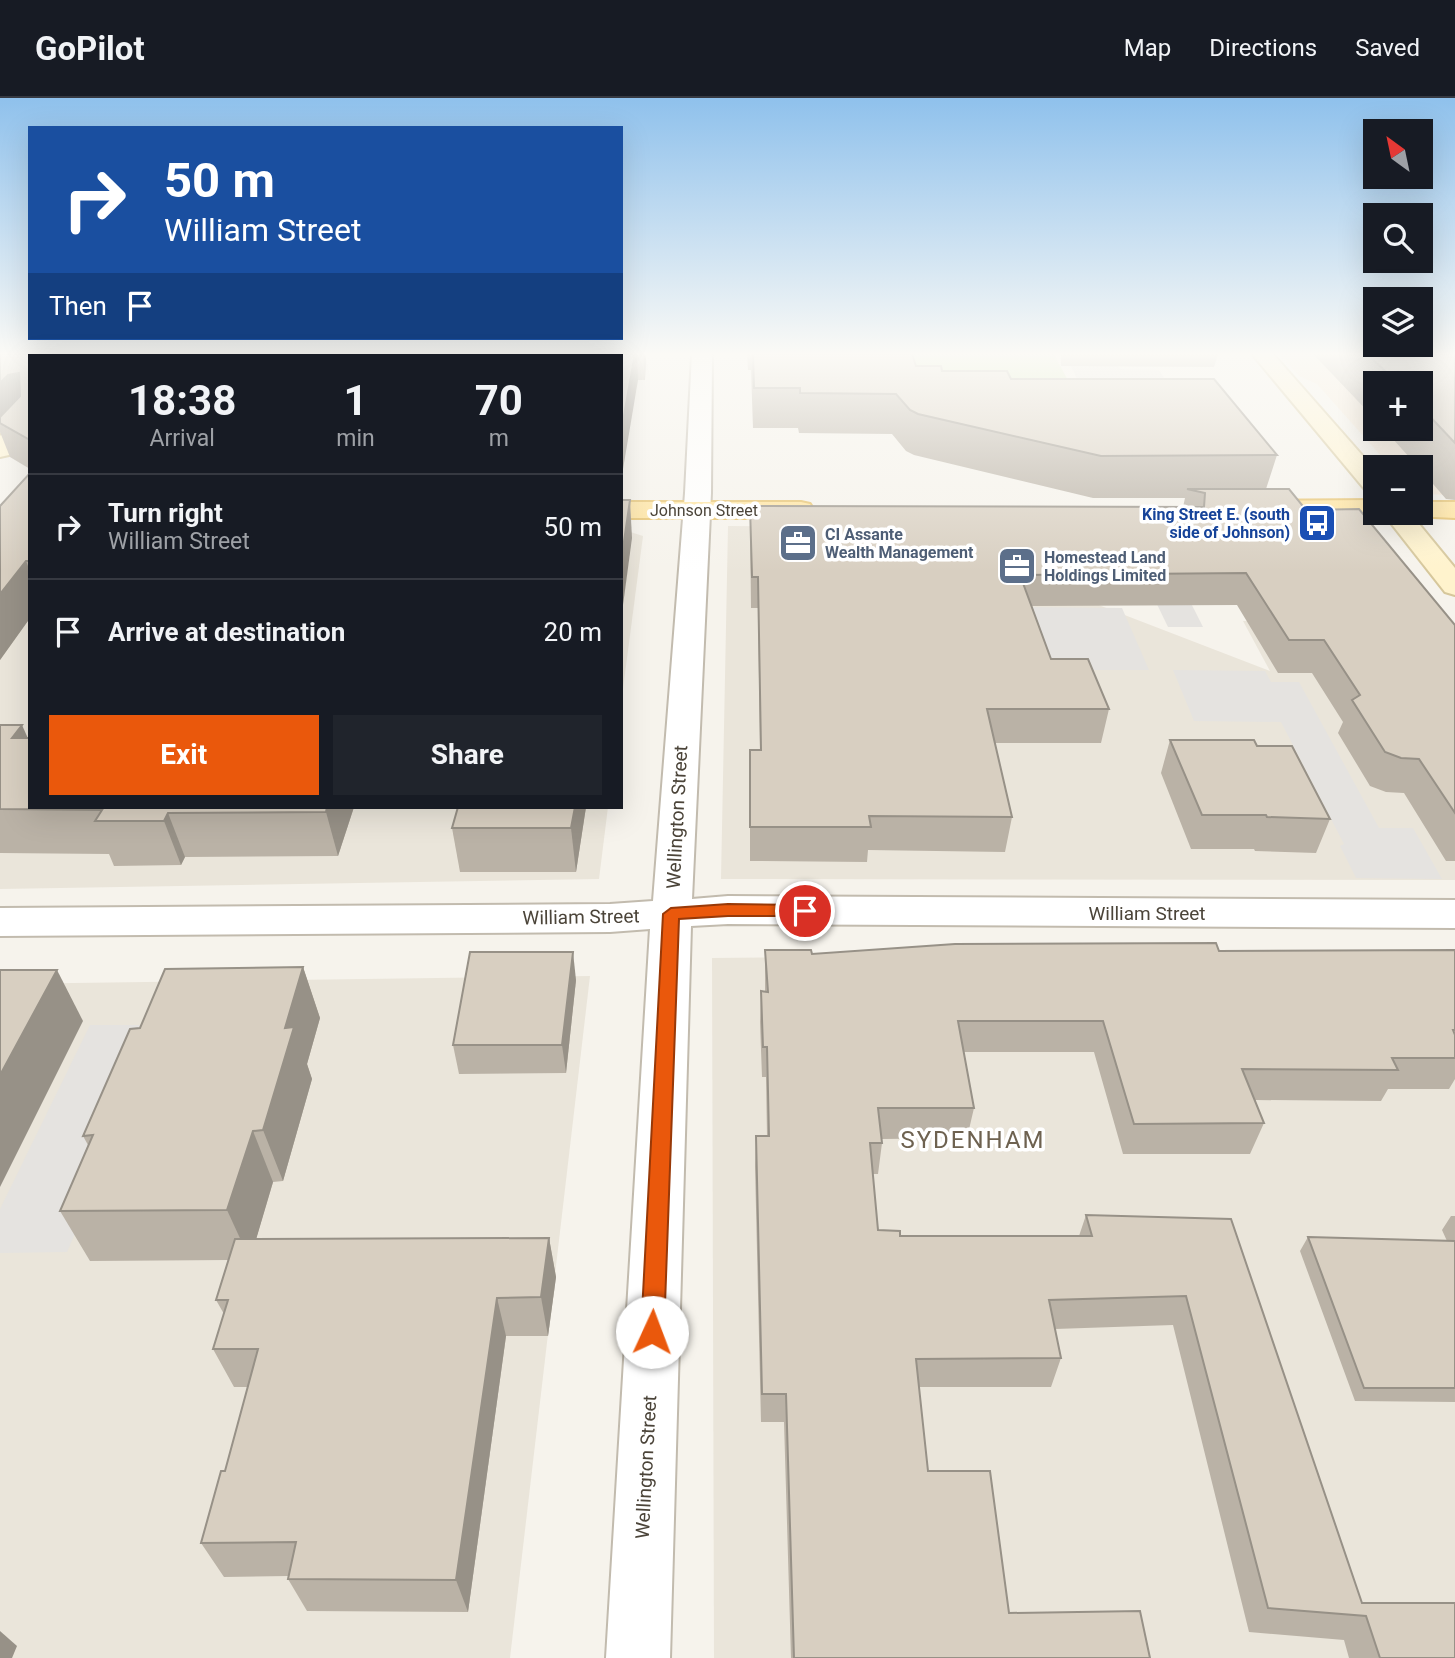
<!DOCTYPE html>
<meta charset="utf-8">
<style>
body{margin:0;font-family:Roboto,sans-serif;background:#20242c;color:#f1f3f6;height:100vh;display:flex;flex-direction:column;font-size:26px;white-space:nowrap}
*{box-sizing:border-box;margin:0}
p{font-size:23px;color:#9ea1a6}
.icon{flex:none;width:38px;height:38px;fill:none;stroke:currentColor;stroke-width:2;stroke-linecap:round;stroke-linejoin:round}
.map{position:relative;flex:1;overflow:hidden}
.panel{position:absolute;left:28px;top:256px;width:595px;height:455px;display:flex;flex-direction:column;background:#171b24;border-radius:0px;box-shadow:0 7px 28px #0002}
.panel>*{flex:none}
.hud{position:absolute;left:28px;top:28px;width:595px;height:214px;border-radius:0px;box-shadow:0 7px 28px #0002;background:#1a4fa0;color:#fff;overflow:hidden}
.needle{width:46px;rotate:327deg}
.buttons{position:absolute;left:1363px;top:21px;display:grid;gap:14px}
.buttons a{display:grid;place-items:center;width:70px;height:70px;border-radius:0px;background:#171b24;box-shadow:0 7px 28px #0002;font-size:35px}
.pin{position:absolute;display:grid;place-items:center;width:60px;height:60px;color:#fff;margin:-30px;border:4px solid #fff;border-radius:50%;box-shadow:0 2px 7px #0007}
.me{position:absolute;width:77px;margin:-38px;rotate:2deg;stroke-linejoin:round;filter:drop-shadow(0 0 5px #0008)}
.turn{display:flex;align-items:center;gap:24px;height:147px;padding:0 21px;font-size:32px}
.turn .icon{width:91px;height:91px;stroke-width:2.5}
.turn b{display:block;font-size:49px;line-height:60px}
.then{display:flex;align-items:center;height:66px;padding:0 21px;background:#0003;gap:14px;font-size:26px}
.eta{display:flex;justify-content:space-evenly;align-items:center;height:119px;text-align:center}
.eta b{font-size:42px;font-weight:700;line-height:49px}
.primary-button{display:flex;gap:14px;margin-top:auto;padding:14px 21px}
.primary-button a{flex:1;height:80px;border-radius:0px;background:#ea580c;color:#fff;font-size:28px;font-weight:700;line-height:80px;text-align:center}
.primary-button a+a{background:#20242c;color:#f1f3f6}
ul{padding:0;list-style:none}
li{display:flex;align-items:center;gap:21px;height:105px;padding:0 21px;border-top:2px solid #363941}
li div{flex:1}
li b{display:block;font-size:26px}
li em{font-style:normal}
header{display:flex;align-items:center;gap:42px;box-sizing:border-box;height:98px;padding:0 35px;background:#171b24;border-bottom:2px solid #363941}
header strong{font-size:33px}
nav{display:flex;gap:38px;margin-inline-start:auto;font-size:24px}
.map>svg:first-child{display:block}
</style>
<header>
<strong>GoPilot</strong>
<nav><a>Map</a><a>Directions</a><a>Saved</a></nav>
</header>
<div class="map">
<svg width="1455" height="1560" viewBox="0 0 1455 1560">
<rect width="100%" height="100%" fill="#f6f3ec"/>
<!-- residential -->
<g fill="#eae5da">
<polygon points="728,428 896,429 1270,573 1243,523 1434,524 1455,551 1455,782 721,781"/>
<polygon points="621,431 643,438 621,606"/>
<polygon points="30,506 30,709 608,709 599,781 0,791 0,507"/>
<polygon points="1455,854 1455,1560 714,1560 712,860"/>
<polygon points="590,878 510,1560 0,1560 0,886"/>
</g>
<!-- commercial -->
<path fill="#f7ead8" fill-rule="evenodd" d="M1280,256H1455V397L1421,396V369H1391L1317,286L1299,278ZM1376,285H1421V331H1376Z"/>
<!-- green -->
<polygon fill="#d2eab5" points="897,256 1054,256 1074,294 904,284"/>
<!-- parking -->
<g fill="#e5e3e0">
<polygon points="1065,256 1112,256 1120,271 1159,272 1171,291 1082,291"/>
<polygon points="1123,436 1156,436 1203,529 1168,529"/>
<polygon points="1007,509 1122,510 1149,572 1040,572"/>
<polygon points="1173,572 1265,573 1271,584 1299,584 1379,730 1413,730 1442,781 1356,780 1340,748 1344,746 1281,624 1194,623"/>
<polygon points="90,927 166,927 67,1154 0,1155 0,1111"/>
</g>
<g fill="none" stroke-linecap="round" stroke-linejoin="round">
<defs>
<polygon id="street" points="692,256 712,256 711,395 692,801 728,798 1455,802 1455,830 728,826 691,828 670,1560 606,1560 650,831 610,834 0,838 0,810 610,806 653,803 685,395"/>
<g id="secondary">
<polygon points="1252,256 1273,256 1376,373 1376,397 1367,394"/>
<polygon points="30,312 30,333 9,357 0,359 0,338 22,314"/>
<polygon points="1383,415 1410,415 1455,470 1455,497 1445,494"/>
</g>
<g id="primary">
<polygon points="1376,402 1376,415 1385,416 1253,419 1244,417 1240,411 1244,405 1253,403"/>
<polygon points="621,404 801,404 810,406 814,412 810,418 801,420 621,420"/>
<polygon points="1421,404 1455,404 1455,420 1412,418 1410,415 1421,415"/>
</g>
</defs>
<!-- street casing -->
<use href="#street" stroke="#c2bbae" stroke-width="4"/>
<!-- secondary casing -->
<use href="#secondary" stroke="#d6c79b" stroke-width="4"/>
<!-- primary casing -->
<use href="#primary" stroke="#e6c16a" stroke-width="4"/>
<!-- street -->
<use href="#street" fill="#fff" fill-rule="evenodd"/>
<!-- secondary -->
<use href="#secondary" fill="#fff3cd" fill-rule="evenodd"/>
<!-- primary -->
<use href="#primary" fill="#ffe39c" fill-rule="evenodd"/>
</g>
<!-- wall -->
<g fill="#bab2a6">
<polygon points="0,256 646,256 645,282 638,282 621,257 30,257 30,371 10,359 0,334"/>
<polygon points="747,256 912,256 916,268 942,273 1011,281 1277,357 1266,391 1306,412 1455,527 1455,763 1446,763 1404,695 1386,694 1370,688 1338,635 1343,624 1312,575 1278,575 1237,507 1032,508 1051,561 1109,611 1101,645 995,645 1012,719 1005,754 868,752 867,764 750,763 750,652 760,652 758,510 751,510 750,408 1183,409 1185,400 1093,400 914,357 906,353 892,336 799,335 798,330 753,330 751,272 748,272"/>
<polygon points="1061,256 1218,256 1214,269 1061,268"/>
<polygon points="1313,256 1455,256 1455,402 1446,401 1421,372 1421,369 1418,369 1384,331 1421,331 1421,285 1376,285 1376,322"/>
<polygon points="30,375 30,520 0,562 0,408"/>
<polygon points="0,627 28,640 354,709 338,758 185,759 181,767 114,768 109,756 0,755"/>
<polygon points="1170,642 1257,648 1330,721 1316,755 1255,753 1254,751 1191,751 1161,675"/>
<polygon points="458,709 586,709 576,774 460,774 452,730"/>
<polygon points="765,852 812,856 1219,853 1455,852 1455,981 1449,991 1388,991 1381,1003 1255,1002 1264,1025 1250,1056 1123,1056 1094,954 964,954 974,1010 967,1040 882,1041 882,1045 878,1076 872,1076 878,1132 900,1138 1079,1138 1086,1117 1231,1121 1362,1505 1455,1560 1349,1560 1344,1542 1249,1534 1173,1227 1055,1231 1061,1260 1051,1289 919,1289 928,1373 1009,1515 1150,1560 791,1560 784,1324 761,1324 755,1068 756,1038 767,1038 766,979 762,979 760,924 761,893 765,893"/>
<polygon points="303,869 320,920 307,966 312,981 283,1083 273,1084 256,1141 549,1140 556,1179 548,1238 506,1238 468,1514 307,1513 288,1481 288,1478 224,1479 201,1445 225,1373 248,1289 234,1289 213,1251 224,1216 216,1202 228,1162 90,1163 60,1113 88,1047 83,1038 140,930"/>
<polygon points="576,882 566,975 459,976 453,947"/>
<polygon points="1451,1118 1455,1118 1455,1304 1355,1303 1300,1153 1308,1139 1447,1143 1442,1132"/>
</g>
<!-- shaded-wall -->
<g fill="#979187">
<polygon points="635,256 637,256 638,282 621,383 621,334"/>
<polygon points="644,256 646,256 645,282"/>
<polygon points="19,275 30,305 0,325 0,285 8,277"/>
<polygon points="630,402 632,440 621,522 621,464"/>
<polygon points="26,463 30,473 30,520 0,562 0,496"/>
<polygon points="22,627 30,645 12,640"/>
<polygon points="327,709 354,709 338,758 326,714"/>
<polygon points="575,709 586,709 576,774 571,730"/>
<polygon points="168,715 185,759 181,767 164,723"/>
<polygon points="573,854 576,882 566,975 562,947"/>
<polygon points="303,869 320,920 307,966 312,981 283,1083 263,1032 285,930"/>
<polygon points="57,872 83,923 0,1089 0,977"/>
<polygon points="253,1033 273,1084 250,1162 227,1112"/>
<polygon points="549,1140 556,1179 548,1238 541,1199"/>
<polygon points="497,1200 506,1238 468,1514 456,1482"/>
<polygon points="0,1533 17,1548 12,1560 0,1560"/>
</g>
<!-- building -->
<g fill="#d8cfc1" stroke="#979187" stroke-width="2">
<polygon points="0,256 635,256 621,334 621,257 30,257 30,342 0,325 0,319 20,298 19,275 8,277 0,285"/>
<polygon points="753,256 912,256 916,268 941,268 942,273 1007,273 1011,281 1214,281 1277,357 1101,358 918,316 910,312 896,296 800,295 800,290 754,290"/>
<polygon points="1367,256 1455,256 1455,345 1421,309 1421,285 1398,285"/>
<polygon points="30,375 30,463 26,463 0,496 0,408"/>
<polygon points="1187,391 1289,391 1306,412 1359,411 1455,527 1455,715 1419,661 1401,660 1385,654 1352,602 1360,597 1324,542 1289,542 1246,475 1020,477 1051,561 1088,561 1109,611 987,611 1012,719 869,718 871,729 750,729 750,652 761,652 758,479 752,479 750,408 1204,409 1205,395"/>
<polygon points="621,402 630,402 621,464"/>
<polygon points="0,627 22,627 12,640 30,640 30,709 327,709 326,714 168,715 164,723 95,723 102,712 0,711"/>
<polygon points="1170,642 1254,642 1257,648 1292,648 1330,721 1267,719 1266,717 1202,717"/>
<polygon points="458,709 575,709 571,730 452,730"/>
<polygon points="1216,845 1219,853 1455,852 1455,932 1453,932 1455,937 1455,960 1392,960 1398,972 1242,971 1264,1025 1134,1026 1103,923 958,923 974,1010 878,1010 882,1045 870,1045 878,1132 900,1133 900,1138 1092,1138 1086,1117 1231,1121 1362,1505 1455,1505 1455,1560 1380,1560 1366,1518 1268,1510 1186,1198 1049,1202 1061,1260 916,1261 928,1373 990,1373 1009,1515 1140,1513 1150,1560 794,1560 786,1296 762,1296 756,1038 769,1038 767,949 763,949 761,893 768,894 765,852 811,852 812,856 955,846"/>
<polygon points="470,854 573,854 562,947 453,947"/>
<polygon points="303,869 285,930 294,929 263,1032 253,1033 227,1112 60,1113 93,1037 83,1038 130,931 140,930 165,871"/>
<polygon points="0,872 57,872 0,977"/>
<polygon points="1308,1139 1455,1143 1455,1290 1364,1290"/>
<polygon points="549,1140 541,1199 497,1200 456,1482 288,1481 296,1444 201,1445 221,1373 225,1373 258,1251 213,1251 228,1202 216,1202 235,1141"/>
</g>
<!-- sky -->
<linearGradient id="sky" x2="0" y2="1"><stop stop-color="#8fc1ec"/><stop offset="0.54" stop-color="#fbfaf6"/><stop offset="1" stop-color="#fbfaf6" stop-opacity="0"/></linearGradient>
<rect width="1455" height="474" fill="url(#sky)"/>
<!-- route -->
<polygon fill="#ea580c" stroke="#983908" stroke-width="2" points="728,806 805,807 813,813 805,818 728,818 679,821 664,1234 660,1241 652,1244 645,1241 641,1234 663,816 671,810"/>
<!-- icons -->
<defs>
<symbol id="bus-square" viewBox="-11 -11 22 22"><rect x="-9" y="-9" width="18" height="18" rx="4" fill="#1a4fb4" stroke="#fff"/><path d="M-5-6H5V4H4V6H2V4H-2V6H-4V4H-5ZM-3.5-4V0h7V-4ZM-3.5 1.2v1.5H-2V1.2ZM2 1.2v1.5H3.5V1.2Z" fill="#fff"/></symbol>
<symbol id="office-square" viewBox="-11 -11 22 22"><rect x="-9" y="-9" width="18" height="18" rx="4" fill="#5c6f8a" stroke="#fff"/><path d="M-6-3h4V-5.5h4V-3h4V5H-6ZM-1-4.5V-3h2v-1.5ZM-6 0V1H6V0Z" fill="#fff"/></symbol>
</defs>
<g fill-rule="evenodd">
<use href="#bus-square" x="1295" y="403" width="44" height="44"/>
<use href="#office-square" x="776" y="423" width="44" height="44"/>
<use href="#office-square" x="995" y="446" width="44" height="44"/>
</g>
<g text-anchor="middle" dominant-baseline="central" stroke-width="7" stroke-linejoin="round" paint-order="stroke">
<!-- far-street labels -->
<g font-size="16" fill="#4b4439" stroke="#fff">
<text x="704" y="412">Johnson Street</text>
</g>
<!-- far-transit labels -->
<g font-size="16" font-weight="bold" fill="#164399" stroke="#fff" text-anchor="end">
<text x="1290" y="416">King Street E. (south<tspan x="1290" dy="18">side of Johnson)</tspan></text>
</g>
<!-- far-service labels -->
<g font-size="16" font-weight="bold" fill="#4e5e75" stroke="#fff" text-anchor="start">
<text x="825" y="436">CI Assante<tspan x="825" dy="18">Wealth Management</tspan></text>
<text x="1044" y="459">Homestead Land<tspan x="1044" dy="18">Holdings Limited</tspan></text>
</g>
<!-- street labels -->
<g font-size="19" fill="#4b4439" stroke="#fff">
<text transform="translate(677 719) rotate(-87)">Wellington Street</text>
<text x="1147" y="815">William Street</text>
<text transform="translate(581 819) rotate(-1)">William Street</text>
<text transform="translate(646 1369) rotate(-87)">Wellington Street</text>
</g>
<!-- near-neighbourhood labels -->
<g font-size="24" letter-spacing="2" fill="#6e6250" stroke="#fff">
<text x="973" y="1042">SYDENHAM</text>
</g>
</g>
</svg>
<div class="buttons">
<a><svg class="needle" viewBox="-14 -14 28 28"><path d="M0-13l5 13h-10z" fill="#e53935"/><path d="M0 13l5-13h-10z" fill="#9ea1a6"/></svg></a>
<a><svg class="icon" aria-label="search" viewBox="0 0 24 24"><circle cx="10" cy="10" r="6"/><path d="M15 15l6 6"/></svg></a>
<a><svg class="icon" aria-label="layers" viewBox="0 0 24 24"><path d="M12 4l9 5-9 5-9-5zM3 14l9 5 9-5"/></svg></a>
<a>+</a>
<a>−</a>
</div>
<div class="pin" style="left:805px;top:813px;background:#d93025"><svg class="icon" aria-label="arrive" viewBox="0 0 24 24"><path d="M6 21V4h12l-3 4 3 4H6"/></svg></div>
<svg class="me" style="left:652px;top:1234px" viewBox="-20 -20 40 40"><circle r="19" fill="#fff"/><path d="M0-13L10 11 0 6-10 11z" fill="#ea580c"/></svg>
<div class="hud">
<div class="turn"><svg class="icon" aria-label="right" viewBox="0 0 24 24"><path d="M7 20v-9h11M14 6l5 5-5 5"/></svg><div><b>50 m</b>William Street</div></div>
<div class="then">Then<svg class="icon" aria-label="arrive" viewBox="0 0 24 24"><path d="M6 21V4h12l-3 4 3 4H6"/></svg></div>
</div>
<section class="panel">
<div class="eta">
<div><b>18:38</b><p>Arrival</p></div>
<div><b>1</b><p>min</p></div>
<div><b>70</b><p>m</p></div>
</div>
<ul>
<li><svg class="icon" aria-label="right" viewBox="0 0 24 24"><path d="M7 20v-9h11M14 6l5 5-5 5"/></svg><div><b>Turn right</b><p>William Street</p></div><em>50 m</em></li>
<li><svg class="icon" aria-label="arrive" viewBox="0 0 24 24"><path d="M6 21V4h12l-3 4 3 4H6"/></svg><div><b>Arrive at destination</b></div><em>20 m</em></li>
</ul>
<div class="primary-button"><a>Exit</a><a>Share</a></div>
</section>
</div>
